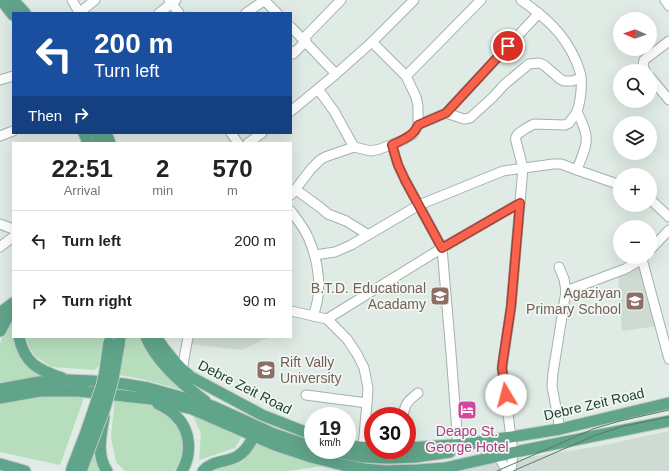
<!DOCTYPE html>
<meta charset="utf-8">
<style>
body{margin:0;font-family:Helvetica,sans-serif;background:#f2f2f2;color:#222;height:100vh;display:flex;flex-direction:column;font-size:15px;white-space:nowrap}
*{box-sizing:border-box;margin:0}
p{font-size:13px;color:#767676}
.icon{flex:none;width:22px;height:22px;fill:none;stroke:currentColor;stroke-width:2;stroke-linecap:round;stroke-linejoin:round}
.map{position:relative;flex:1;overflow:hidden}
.side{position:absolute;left:12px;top:142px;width:280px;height:196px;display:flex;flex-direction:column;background:#fff;border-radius:0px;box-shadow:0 4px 16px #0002}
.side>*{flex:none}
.top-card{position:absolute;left:12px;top:12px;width:280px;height:122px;border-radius:0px;box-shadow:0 4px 16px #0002;background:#1a4fa0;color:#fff;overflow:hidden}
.needle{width:26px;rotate:272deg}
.buttons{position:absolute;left:613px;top:12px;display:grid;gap:8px}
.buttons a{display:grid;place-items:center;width:44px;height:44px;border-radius:50%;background:#fff;box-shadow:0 4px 16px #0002;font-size:20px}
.speed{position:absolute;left:304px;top:407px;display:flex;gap:8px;font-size:20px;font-weight:700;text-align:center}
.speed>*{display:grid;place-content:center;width:52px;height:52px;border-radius:50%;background:#fff;box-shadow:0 4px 16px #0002;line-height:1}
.speed small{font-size:10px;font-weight:400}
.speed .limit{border:6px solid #d22;background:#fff;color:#111}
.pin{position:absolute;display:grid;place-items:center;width:34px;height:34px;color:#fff;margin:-17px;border:2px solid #fff;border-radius:50%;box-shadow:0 1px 4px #0007}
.me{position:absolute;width:44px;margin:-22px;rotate:352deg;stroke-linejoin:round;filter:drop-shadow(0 0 3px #0008)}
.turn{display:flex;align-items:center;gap:14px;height:84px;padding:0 16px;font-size:18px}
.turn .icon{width:52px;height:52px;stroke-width:2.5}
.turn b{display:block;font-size:28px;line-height:34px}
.then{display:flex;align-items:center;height:38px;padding:0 16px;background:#0003;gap:8px;font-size:15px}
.eta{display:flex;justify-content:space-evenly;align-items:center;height:68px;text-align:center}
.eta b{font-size:24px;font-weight:600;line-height:28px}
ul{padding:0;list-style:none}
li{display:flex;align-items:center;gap:12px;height:60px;padding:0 16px;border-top:1px solid #e0e0e0}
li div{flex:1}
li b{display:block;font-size:15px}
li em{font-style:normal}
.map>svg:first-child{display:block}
</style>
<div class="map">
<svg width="669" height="471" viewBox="0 0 669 471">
<rect width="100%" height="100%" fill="#dfebe4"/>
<!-- built -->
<g fill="#cddbd3">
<polygon points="643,266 657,326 622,331 618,275"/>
<polygon points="192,337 270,337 241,350 191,344"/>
<polygon points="669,431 669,471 441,471 600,446"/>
</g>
<!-- green -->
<g fill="#b6debc">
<polygon points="13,318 13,337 17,337 48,377 0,385 0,343 3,335"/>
<polygon points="26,337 104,337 99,365 95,370 52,367 36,357 30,349"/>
<path d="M125,337H139L159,369L184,391C162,384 142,378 118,375L123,357Z"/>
<polygon points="85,395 60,465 0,452 0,403 41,396"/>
<polygon points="115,398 141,402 165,410 178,421 186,437 183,459 174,471 125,471 116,462 111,437"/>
<polygon points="190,409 244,433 235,448 199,460 201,433"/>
<polygon points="98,440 106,471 85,471"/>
<polygon points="259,441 330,465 287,471 212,471 242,462"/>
</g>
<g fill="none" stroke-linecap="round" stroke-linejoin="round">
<defs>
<g id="minor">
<polyline points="72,0 79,12"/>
<polyline points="169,0 179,13"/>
<polyline points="665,0 669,6"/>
<polyline points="265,1 277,13"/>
<polyline points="79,13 95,0"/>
<polyline points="159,13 176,0"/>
<polyline points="246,13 265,0"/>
<polyline points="291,27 336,74"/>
<polyline points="303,39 341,0"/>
<polyline points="291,51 293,54 306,41"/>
<polyline points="645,71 643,65 644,60 669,41"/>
<polyline points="406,76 481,0"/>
<polyline points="650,77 669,100"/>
<polyline points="0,80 13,76"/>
<polyline points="318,89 334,111 354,147"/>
<polyline points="291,111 336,74 372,42 414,0"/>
<polyline points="446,113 464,119 470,118 492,98 505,84 529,64 539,63 544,65 560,79 564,81 572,81 581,78"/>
<polyline points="418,125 446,113 539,13"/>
<polyline points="231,133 238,143"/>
<polyline points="0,136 13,131"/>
<polyline points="248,143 262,133"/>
<polyline points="392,145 398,165 405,180 442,248 451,353 458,445"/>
<polyline points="577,170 620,185"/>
<polyline points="295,189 321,208 328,214 346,221 367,234"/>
<polyline points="291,195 311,169 320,160 325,157 354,147 371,151 380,149 403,140 413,134 416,129 418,125 418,106 416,97 406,76 372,42"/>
<polyline points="650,199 669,217"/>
<path d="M291,211C297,219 304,228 308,237C319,262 323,291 313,316"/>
<polyline points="0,224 13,229"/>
<polyline points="0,247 13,237"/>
<polyline points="650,250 669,230"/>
<path d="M315,255L335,252L351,245L419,205L503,171L553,164H561L577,170C580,160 588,146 586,136C585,127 581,120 577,112C580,102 582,89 581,78C581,73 578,66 576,61C564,33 545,17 521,0"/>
<polyline points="644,257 642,259 669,359"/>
<polyline points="559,267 564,279 566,291 553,373 552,386 560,429"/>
<polyline points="566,291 625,269 642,259"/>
<polyline points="291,311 327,319 347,339 357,354 364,368 368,388 367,403 363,447"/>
<polyline points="327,319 442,248 520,203"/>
<polyline points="182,370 188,337"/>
<polyline points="306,395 367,403"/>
<path d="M403,416C405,403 409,400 418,393"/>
<polyline points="498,456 507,471"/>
<path d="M511,471L513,453L502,368L511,307L523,168L516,141C516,140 515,138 516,137C517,133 530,126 534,124L565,125L569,123L577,112"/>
</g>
<g id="major">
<polyline points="1,0 13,15"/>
<polyline points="13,0 25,13"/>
<polyline points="84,133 88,143"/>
<polyline points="96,133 100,143"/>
<polyline points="106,133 110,143"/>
<polyline points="0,313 13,303"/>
<polyline points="0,331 6,320 13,310"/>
<path d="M19,337C24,363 38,370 62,378"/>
<path d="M146,337C157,363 183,385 205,401"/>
<path d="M156,337C166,352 177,366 191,377L262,415L313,435"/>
<polyline points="119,345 120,337"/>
<polyline points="0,389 39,382 66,380 92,381 124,384 148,388 195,401 212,406 274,434 313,447"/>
<polyline points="0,398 40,391 79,391 151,399 192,409 275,445 311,457 343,465 364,469 385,471 418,470 445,468 520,451 669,421"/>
<path d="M158,404C165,407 171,411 176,416C191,431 192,454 182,471"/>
<path d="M104,417C101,435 96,455 107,471"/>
<polyline points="347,446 373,448"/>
<polyline points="407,448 468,444 560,429 669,403"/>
<polyline points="323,450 364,457 388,458 415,457 450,452"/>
<polyline points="0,464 25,471"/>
<path d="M203,471C213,460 226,463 238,456C244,452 248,447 251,441"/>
</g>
</defs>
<!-- minor casing -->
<use href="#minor" stroke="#a2b3ab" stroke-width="11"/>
<!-- major casing -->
<use href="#major" stroke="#c0c8c5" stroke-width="13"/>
<!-- minor -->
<use href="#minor" stroke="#fff" stroke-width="9"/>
<!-- major -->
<use href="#major" stroke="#60a48a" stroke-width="11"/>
<!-- tram -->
<g stroke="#59786c" stroke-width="1">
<polyline points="497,471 593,429 620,421 669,410"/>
<polyline points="513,471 596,435 624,426 669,417"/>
</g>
<defs>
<g id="major-bridge">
<polyline points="71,471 86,432 102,385 105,371 109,342"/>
<polyline points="81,471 105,408 113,379 119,345"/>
</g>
</defs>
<!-- major-bridge casing -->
<use href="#major-bridge" stroke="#c0c8c5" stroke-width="13" stroke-linecap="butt"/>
<!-- major-bridge -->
<use href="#major-bridge" stroke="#60a48a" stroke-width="11"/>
</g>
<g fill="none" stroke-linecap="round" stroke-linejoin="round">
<defs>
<path id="route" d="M506,395L502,368L503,360L511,307L520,203L442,248L405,180L398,165L392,145C402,140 414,136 418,125L446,113L508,46"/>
</defs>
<!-- route casing -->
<use href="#route" stroke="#a34032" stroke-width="10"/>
<!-- route -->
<use href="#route" stroke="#fb624d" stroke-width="7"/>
</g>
<!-- icons -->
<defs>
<symbol id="school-square" viewBox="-11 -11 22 22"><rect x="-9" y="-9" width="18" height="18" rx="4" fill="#8d6e63" stroke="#eff8f2"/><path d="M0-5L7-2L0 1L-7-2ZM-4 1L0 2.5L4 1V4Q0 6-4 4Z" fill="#fff"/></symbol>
<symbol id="university-square" viewBox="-11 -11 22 22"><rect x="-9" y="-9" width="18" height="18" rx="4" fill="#8d6e63" stroke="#eff8f2"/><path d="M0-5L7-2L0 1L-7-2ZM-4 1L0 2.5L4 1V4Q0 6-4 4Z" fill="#fff"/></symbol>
<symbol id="hotel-square" viewBox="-11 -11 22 22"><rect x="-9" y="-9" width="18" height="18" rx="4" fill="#d1479c" stroke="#eff8f2"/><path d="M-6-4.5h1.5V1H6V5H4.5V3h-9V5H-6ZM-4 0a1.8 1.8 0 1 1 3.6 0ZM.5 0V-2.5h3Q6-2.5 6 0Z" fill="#fff"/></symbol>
</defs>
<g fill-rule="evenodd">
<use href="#school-square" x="429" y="285" width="22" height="22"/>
<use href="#school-square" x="624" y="290" width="22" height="22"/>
<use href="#university-square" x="255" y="359" width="22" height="22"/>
<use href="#hotel-square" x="456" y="399" width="22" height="22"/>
</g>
<g text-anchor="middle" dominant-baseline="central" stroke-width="3.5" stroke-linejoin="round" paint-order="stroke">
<!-- education labels -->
<g font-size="14" fill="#785e54" stroke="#eff8f2" text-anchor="end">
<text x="426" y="288">B.T.D. Educational<tspan x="426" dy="16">Acadamy</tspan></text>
<text x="621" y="293">Agaziyan<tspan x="621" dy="16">Primary School</tspan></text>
<text x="280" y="362" text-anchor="start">Rift Vally<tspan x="280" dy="16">University</tspan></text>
</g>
<!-- street labels -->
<g font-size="14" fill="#1f3c31" stroke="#eff8f2">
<text transform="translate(245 387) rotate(27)">Debre Zeit Road</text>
<text transform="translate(594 404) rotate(-13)">Debre Zeit Road</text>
</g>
<!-- hotel labels -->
<g font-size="14" fill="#b23c85" stroke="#eff8f2">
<text x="467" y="431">Deapo St.<tspan x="467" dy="16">George Hotel</tspan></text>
</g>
</g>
</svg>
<div class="buttons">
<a><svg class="needle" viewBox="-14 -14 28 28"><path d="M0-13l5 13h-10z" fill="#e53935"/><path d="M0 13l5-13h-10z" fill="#767676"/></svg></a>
<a><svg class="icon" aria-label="search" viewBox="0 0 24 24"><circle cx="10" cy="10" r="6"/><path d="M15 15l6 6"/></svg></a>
<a><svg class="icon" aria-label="layers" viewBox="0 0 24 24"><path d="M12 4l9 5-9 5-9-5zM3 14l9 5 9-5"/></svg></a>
<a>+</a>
<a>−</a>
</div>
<div class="speed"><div>19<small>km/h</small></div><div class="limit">30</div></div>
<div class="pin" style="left:508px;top:46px;background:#d93025"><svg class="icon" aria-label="arrive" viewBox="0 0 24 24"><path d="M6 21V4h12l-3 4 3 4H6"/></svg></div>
<svg class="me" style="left:506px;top:395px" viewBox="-20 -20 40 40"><circle r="19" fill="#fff"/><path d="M0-13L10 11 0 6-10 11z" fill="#fb624d"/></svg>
<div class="top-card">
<div class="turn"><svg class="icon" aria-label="left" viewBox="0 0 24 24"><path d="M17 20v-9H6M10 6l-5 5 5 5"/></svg><div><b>200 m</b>Turn left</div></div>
<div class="then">Then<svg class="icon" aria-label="right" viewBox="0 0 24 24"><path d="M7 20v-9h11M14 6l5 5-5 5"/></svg></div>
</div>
<section class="side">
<div class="eta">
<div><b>22:51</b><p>Arrival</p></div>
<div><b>2</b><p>min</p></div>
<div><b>570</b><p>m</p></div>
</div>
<ul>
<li><svg class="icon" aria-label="left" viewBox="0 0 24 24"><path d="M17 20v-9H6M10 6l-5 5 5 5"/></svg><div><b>Turn left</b></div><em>200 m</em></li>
<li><svg class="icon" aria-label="right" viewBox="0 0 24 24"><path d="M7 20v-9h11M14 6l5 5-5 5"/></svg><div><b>Turn right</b></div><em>90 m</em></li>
</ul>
</section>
</div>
